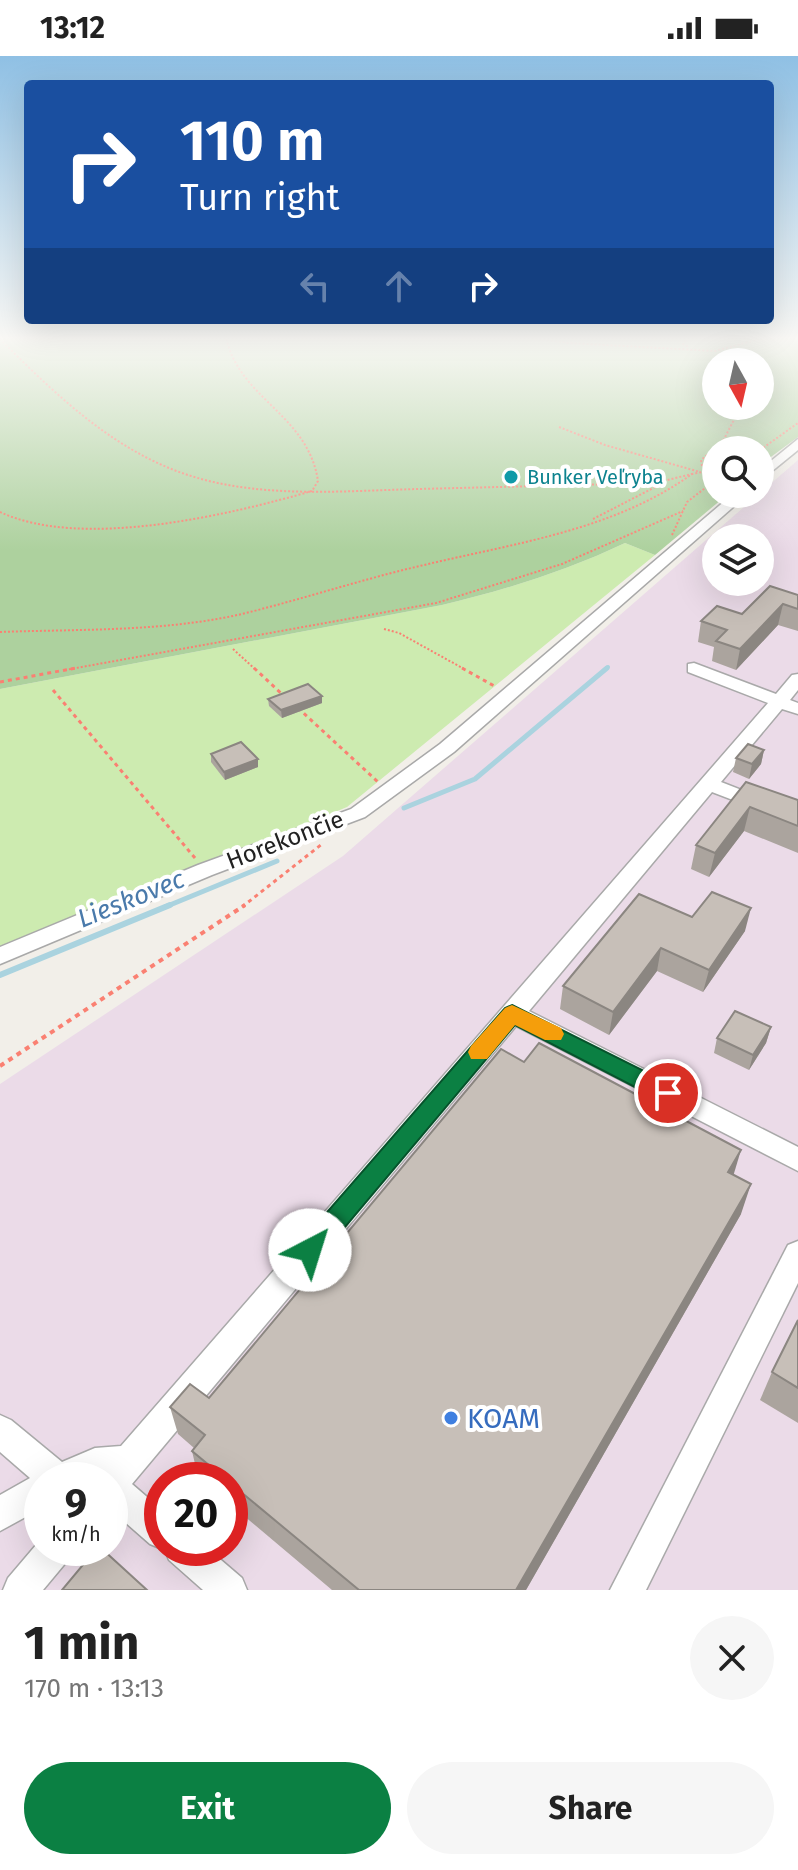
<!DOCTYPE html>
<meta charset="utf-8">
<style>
body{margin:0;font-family:"Fira Sans",sans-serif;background:#f6f6f6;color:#222;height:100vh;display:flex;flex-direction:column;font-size:30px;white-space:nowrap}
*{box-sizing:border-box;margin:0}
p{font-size:26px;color:#767676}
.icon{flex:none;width:44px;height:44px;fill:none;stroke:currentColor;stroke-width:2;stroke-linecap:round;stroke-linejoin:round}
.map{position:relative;height:1534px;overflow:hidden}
.sheet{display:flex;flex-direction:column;background:#fff;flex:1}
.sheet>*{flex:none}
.guide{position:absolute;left:24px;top:24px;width:750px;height:244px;border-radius:8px;box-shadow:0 8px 32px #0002;background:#1a4fa0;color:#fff;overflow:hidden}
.needle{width:52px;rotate:172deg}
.buttons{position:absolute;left:702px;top:292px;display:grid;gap:16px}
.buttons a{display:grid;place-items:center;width:72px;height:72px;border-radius:50%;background:#fff;box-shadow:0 8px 32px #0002;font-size:40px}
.speed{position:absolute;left:24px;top:1406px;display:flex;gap:16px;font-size:40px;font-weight:700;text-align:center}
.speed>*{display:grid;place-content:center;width:104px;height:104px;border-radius:50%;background:#fff;box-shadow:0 8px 32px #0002;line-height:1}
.speed small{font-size:20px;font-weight:400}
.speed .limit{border:12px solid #d22;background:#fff;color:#111}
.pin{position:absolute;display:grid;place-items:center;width:68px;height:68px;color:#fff;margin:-34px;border:4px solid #fff;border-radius:50%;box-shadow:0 2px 8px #0007}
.me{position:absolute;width:88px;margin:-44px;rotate:40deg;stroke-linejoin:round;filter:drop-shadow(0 0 6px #0008)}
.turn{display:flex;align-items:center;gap:28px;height:168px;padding:0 24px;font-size:36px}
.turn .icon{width:104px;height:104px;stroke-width:2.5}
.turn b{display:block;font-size:56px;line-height:68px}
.lanes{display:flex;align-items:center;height:76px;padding:0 24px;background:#0003;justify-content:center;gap:40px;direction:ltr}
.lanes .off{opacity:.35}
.round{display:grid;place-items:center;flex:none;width:84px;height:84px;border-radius:42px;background:#f6f6f6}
.summary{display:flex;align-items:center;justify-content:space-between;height:136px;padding:0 24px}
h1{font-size:48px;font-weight:700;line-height:60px}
.primary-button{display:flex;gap:16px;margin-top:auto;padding:16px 24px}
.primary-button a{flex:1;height:92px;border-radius:48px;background:#0b8043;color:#fff;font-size:32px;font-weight:700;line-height:92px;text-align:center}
.primary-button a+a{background:#f6f6f6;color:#222}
.status{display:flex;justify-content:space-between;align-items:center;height:56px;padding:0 40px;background:#fff;direction:ltr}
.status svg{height:22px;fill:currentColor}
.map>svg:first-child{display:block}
</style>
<div class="status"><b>13:12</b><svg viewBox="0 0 49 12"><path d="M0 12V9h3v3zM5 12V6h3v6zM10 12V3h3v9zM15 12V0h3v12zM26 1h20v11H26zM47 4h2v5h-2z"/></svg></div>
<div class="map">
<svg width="798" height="1534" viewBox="0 0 798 1534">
<rect width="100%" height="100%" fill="#f2efe9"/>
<!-- industrial -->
<path fill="#ebdbe8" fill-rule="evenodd" d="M798,404V1534H0V1028L343,800ZM716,482H760V526H716ZM42,1424H110V1492H42ZM162,1424H230V1492H162Z"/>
<!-- grass -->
<path fill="#cdebb0" d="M625,487L655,499L347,751L0,895V633L442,549C505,534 566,515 625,487Z"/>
<!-- forest -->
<path fill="#add19e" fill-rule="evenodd" d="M0,281H798V381L760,409V394H716V438H728L655,499L625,487C566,515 505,534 442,549L0,633ZM716,306H760V350H716Z"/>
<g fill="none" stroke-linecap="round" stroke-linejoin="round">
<!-- stream-far2 -->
<polyline stroke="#aad3df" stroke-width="4" points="604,614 608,611"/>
<!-- stream-far1 -->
<g stroke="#aad3df" stroke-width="5">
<polyline points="404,752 475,723 607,612"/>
<polyline points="165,851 277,805"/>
</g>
<!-- stream -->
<polyline stroke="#aad3df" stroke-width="6" points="0,919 170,849"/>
<defs>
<g id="minor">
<polygon points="798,383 798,394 760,425 760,414"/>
<polygon points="716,414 716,422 709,421 709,415"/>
<polygon points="733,438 748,438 454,696 365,761 212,819 0,908 0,891 198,809 351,753 440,688"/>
<polygon points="694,607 776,638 792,619 798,618 798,634 790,644 798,647 798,658 782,653 721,726 798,756 798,769 712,736 529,955 798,1091 798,1115 516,970 132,1428 162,1454 162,1492 207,1492 242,1522 247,1534 203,1534 169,1504 164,1492 162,1493 150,1488 110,1453 110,1424 42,1424 42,1452 0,1475 0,1439 30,1422 0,1396 0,1359 11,1364 62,1406 95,1392 121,1390 768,647 688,616 688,608"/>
<polygon points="798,1185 798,1227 646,1534 610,1534 788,1189"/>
<polygon points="42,1482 42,1492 73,1492 68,1504 43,1534 3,1534 8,1522"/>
</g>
</defs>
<!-- minor casing -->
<use href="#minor" stroke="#a9a9a9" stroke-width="3"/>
<!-- path-far2 -->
<g stroke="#fa8072" stroke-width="2" stroke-dasharray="2 2" stroke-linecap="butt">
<polyline points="527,281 569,287 715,295 759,283 789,281"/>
<polyline points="688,281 683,288 689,291"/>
<path d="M0,283C48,331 99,381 162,409C242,445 334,435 419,433C498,431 576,429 655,427L692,418"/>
<polyline points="559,371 605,389 700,416"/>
<polyline points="760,394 798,367"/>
<polyline points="702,410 701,404 722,387 741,350"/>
<path d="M0,456C81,494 229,459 312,435L318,425C308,358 239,343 226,281"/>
<polyline points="593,463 665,426"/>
<polyline points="672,479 687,446 709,429"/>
<polyline points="384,573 399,577 466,614"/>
<path d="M0,576C80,573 163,576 242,558C303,543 363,523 424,509C516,487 614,474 692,418L702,416"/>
<polyline points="233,593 256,614"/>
<polyline points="65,614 436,547 562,508 683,455"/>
</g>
<!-- path-far1 -->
<g stroke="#fa8072" stroke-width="3" stroke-dasharray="4 4" stroke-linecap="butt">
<polyline points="254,612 283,639"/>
<polyline points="462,612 496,631"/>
<polyline points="0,626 76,612"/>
<polyline points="53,634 195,802"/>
<polyline points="298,652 378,726"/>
<polyline points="242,851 322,788"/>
</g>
<!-- path -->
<polyline stroke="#fa8072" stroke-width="4" stroke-dasharray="5 5" stroke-linecap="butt" points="0,1010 245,849"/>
<!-- minor -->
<use href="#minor" fill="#fff" fill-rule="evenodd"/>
</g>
<!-- wall -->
<g fill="#aba49e">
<polygon points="798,539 798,575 778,569 736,614 712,605 714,591 698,586 701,565 742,558"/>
<polygon points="268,643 322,647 282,662 269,650"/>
<polygon points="764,694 761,708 749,723 733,716 736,702"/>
<polygon points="211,698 258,703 258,711 225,724 211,706"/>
<polygon points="746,726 798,744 798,797 744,775 709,821 691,813 696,789"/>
<polygon points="692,861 745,875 703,936 657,915 609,979 560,953 563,930"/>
<polygon points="771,971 766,987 749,1014 714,997 717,982"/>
<polygon points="733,1119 741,1158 526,1534 332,1534 230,1448 230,1424 201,1424 198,1421 192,1395 194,1392 178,1378 170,1351 209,1342"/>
<polygon points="798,1264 798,1367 760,1344 772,1316"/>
</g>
<!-- shaded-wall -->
<g fill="#8b8681">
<polygon points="783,548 778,569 736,614 740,593"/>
<polygon points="322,640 322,647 282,662 281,654"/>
<polygon points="764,694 761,708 749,723 752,708"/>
<polygon points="258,703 258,711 225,724 224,716"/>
<polygon points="750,751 744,775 709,821 715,797"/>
<polygon points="751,852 745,875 703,936 709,914"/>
<polygon points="661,892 657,915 609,979 613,956"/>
<polygon points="771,971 766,987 749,1014 753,999"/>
<polygon points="741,1094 732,1124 728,1116"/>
<polygon points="751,1128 741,1158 526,1534 516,1534"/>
</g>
<!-- building -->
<g fill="#c7bfb8" stroke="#8b8681" stroke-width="2">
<polygon points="770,530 798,539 798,553 783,548 740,593 716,585 727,574 701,565 717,550 742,558"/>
<polygon points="308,628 322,640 281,654 268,643"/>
<polygon points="241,686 258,703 224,716 211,698"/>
<polygon points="748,688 764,694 752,708 736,702"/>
<polygon points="746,726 798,744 798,770 750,751 715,797 696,789"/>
<polygon points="712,836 751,852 709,914 661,892 613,956 563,930 639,838 692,861"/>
<polygon points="735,955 771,971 753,999 717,982"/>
<polygon points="539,987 741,1094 728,1116 751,1128 516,1534 359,1534 230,1427 230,1424 227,1424 192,1395 205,1379 170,1351 190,1328 209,1342 501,993 524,1006"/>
<polygon points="798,1264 798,1332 772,1316"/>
<polygon points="97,1492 101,1492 147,1534 62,1534"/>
</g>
<!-- sky -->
<linearGradient id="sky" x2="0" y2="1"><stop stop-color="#8fc0e4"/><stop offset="0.57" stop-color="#f9f8f5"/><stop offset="1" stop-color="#f9f8f5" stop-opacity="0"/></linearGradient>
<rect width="798" height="495" fill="url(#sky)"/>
<!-- route -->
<polygon fill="#0b8043" stroke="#07532c" stroke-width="2" points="512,949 676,1031 680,1037 676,1044 660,1044 515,969 319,1202 310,1206 301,1202 297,1194 301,1186 505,952"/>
<!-- slow -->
<polygon fill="#f59e0b" points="512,949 561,972 564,978 561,984 545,984 515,969 487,1003 471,1003 468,996 471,990 505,952"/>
<!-- markers -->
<circle fill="#0f9aa8" stroke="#fff" stroke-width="3" cx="511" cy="421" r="8"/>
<circle fill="#3f7fe0" stroke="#fff" stroke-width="3" cx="451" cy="1362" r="8"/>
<g text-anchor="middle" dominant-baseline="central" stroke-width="8" stroke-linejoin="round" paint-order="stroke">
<!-- far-culture labels -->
<g font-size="20" fill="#0d838f" stroke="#fff" text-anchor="start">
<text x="527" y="421">Bunker Veľryba</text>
</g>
<!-- street labels -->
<g font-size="24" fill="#222" stroke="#fff">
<text transform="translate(285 784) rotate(-21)">Horekončie</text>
</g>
<!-- water labels -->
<g font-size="26" font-style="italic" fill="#4a7aab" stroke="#fff">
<text transform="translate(131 843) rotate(-22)">Lieskovec</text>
</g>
<!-- near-shop labels -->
<g font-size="28" fill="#366cbe" stroke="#fff" text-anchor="start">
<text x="467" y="1362">KOAM</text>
</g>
</g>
</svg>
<div class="buttons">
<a><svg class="needle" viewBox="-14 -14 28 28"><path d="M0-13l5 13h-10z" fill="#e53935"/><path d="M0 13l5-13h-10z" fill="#767676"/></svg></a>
<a><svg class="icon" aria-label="search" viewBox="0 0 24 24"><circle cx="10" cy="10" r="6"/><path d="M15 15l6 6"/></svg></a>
<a><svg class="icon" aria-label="layers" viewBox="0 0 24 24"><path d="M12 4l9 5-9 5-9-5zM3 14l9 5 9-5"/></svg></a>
</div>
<div class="speed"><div>9<small>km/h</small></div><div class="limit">20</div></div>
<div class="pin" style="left:668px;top:1037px;background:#d93025"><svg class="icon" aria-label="arrive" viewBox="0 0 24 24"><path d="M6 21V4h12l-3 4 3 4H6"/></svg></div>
<svg class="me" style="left:310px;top:1194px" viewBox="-20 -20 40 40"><circle r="19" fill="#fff"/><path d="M0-13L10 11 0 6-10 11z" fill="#0b8043"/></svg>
<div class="guide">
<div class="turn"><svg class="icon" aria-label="right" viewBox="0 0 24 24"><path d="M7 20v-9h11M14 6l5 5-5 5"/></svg><div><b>110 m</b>Turn right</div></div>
<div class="lanes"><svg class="icon off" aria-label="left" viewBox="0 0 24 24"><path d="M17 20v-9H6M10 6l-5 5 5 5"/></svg><svg class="icon off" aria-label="ahead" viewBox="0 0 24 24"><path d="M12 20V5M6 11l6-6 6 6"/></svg><svg class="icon" aria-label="right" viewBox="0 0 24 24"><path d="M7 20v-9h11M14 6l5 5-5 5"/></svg></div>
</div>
</div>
<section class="sheet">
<div class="summary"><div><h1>1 min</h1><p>170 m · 13:13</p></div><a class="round"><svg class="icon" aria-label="close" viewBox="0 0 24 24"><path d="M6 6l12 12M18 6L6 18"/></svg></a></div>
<div class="primary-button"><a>Exit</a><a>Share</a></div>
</section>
